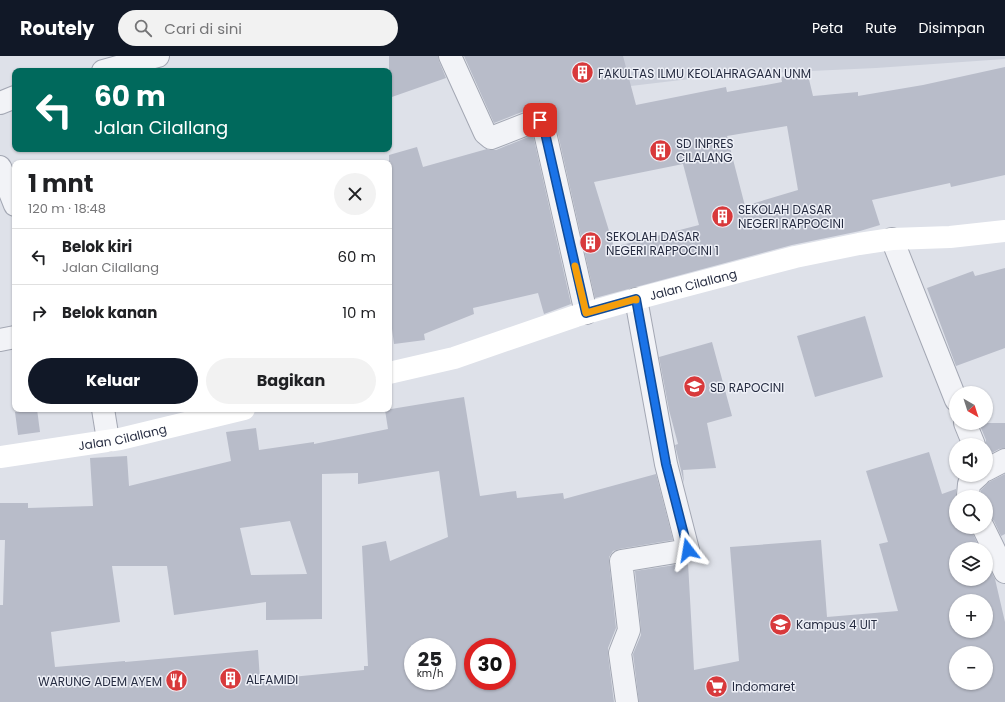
<!DOCTYPE html>
<html lang="id">
<meta charset="utf-8">
<style>
body{margin:0;font-family:Poppins,sans-serif;background:#f2f2f2;color:#202124;height:100vh;display:flex;flex-direction:column;font-size:15px;white-space:nowrap}
*{box-sizing:border-box;margin:0}
p{font-size:13px;color:#757577}
.icon{flex:none;width:22px;height:22px;fill:none;stroke:currentColor;stroke-width:2;stroke-linecap:round;stroke-linejoin:round}
.map{position:relative;flex:1;overflow:hidden}
.details{position:absolute;left:12px;top:104px;width:380px;height:252px;display:flex;flex-direction:column;background:#fff;border-radius:8px;box-shadow:0 1px 3px #0004}
.details>*{flex:none}
.banner{position:absolute;left:12px;top:12px;width:380px;height:84px;border-radius:8px;box-shadow:0 1px 3px #0004;background:#00695c;color:#fff;overflow:hidden}
.needle{width:26px;rotate:141deg}
.tools{position:absolute;left:949px;top:330px;display:grid;gap:8px}
.tools a{display:grid;place-items:center;width:44px;height:44px;border-radius:50%;background:#fff;box-shadow:0 1px 3px #0004;font-size:20px}
.speed{position:absolute;left:404px;top:582px;display:flex;gap:8px;font-size:20px;font-weight:700;text-align:center}
.speed>*{display:grid;place-content:center;width:52px;height:52px;border-radius:50%;background:#fff;box-shadow:0 1px 3px #0004;line-height:1}
.speed small{font-size:10px;font-weight:400}
.speed .limit{border:6px solid #d22;background:#fff;color:#111}
.pin{position:absolute;display:grid;place-items:center;width:34px;height:34px;color:#fff;margin:-17px;border-radius:8px;box-shadow:0 2px 6px #0006}
.me{position:absolute;width:44px;margin:-22px;rotate:346deg;stroke-linejoin:round;filter:drop-shadow(0 0 3px #0008)}
.turn{display:flex;align-items:center;gap:14px;height:84px;padding:0 16px;font-size:18px}
.turn .icon{width:52px;height:52px;stroke-width:2.5}
.turn b{display:block;font-size:28px;line-height:34px}
.round{display:grid;place-items:center;flex:none;width:42px;height:42px;border-radius:21px;background:#f2f2f2}
.head{display:flex;align-items:center;justify-content:space-between;height:68px;padding:0 16px}
h1{font-size:24px;font-weight:700;line-height:30px}
.action{display:flex;gap:8px;margin-top:auto;padding:8px 16px}
.action a{flex:1;height:46px;border-radius:24px;background:#111827;color:#fff;font-size:16px;font-weight:700;line-height:46px;text-align:center}
.action a+a{background:#f2f2f2;color:#202124}
ul{padding:0;list-style:none}
li{display:flex;align-items:center;gap:12px;height:56px;padding:0 16px;border-top:1px solid #e0e0e0}
li div{flex:1}
li b{display:block;font-size:15px}
li em{font-style:normal}
header{display:flex;align-items:center;gap:24px;box-sizing:border-box;height:56px;padding:0 20px;background:#111827;color:#fff}
header strong{font-size:19px}
nav{display:flex;gap:22px;margin-inline-start:auto;font-size:14px}
.search{width:280px;height:36px;background:#f2f2f2;display:flex;align-items:center;gap:10px;box-sizing:border-box;padding:0 14px;border-radius:22px;color:#757577;font-size:15px}
.map>svg:first-child{display:block}
</style>
<header>
<strong>Routely</strong>
<div class="search"><svg class="icon" aria-label="search" viewBox="0 0 24 24"><circle cx="10" cy="10" r="6"/><path d="M15 15l6 6"/></svg>Cari di sini</div>
<nav><a>Peta</a><a>Rute</a><a>Disimpan</a></nav>
</header>
<div class="map">
<svg width="1005" height="646" viewBox="0 0 1005 646">
<rect width="100%" height="100%" fill="#dee1e9"/>
<!-- built -->
<polygon fill="#ccd0db" points="553,0 1005,0 1005,3 876,12 723,19 614,32"/>
<!-- building -->
<g fill="#b8bcc9" fill-rule="evenodd">
<polygon points="389,0 438,0 439,5 446,22 389,42"/>
<path d="M464,0H623L636,49L726,31L727,36L782,26L781,21L807,15L813,40L858,36V40L923,29L1005,11V119L951,131L950,127L872,144L880,169L860,175L792,189L595,242L555,65L553,61L546,53L537,52H532L494,67ZM787,70L798,134L745,150L727,80ZM683,108L699,169L614,191L594,126Z"/>
<polygon points="533,79 571,248 544,258 538,237 473,252 474,258 424,278 425,284 394,288 389,250 389,99 417,91 423,111 487,93 489,94 496,94"/>
<polygon points="1005,212 1005,292 956,310 927,232 973,215 975,220"/>
<polygon points="865,260 883,321 815,341 797,280"/>
<polygon points="712,286 732,360 707,367 716,412 683,414 684,427 675,389 678,388 669,354 659,301"/>
<path d="M464,341L480,440L516,435L517,442L563,437L564,443L656,418L673,484L619,493L613,495L609,501V506L616,572L608,592V599L614,646H0V549H3L5,484H0V447H28V452L93,450L90,402L127,400L129,430L231,405L226,376L256,372L259,394L314,386V388L388,373L385,354ZM439,415L448,481L390,505L386,485L362,490L368,610H364V614L260,624L258,594L125,606V605L55,611L51,576L120,566L112,510H167L174,559L266,546V564L322,563V418L358,417V428ZM290,465L307,518L251,519L240,472ZM413,591H447V625H413ZM473,591H507V625H473Z"/>
<polygon points="37,353 40,376 18,379 15,356"/>
<polygon points="979,367 1005,367 1005,392 999,393 990,398 986,391 986,384"/>
<path d="M929,396L942,438L956,433V471H971L972,476L980,493H956V523H986V506L995,523L1005,566V646H639L633,598L641,579V573L635,515L688,507L694,614L739,605L730,491L821,484L827,561L898,555L879,488L888,486L866,415ZM956,545H986V575H956ZM956,597H986V627H956Z"/>
<polygon points="1005,418 1005,478 1001,480 994,465 990,461 986,459 986,441 981,441 981,434 989,426"/>
</g>
<g fill="none" stroke-linecap="round" stroke-linejoin="round">
<defs>
<g id="street">
<polyline points="450,0 485,77 491,82 537,64 540,64 543,68 586,257"/>
<polyline points="103,15 158,0"/>
<polyline points="0,47 15,41"/>
<polyline points="0,111 15,149"/>
<polyline points="892,183 956,344"/>
<polyline points="0,284 15,281"/>
<polyline points="103,353 108,384"/>
<polyline points="965,367 974,389"/>
<polyline points="986,414 1005,404"/>
<polyline points="969,441 968,439 969,428 979,419"/>
<polyline points="983,471 1005,516"/>
<polyline points="627,646 620,597 629,574 621,505 688,494 666,408 636,243"/>
</g>
</defs>
<!-- street casing -->
<use href="#street" stroke="#a3a7b3" stroke-width="24"/>
<!-- street -->
<use href="#street" stroke="#f2f3f7" stroke-width="22"/>
<!-- secondary -->
<g stroke="#fff" stroke-width="22">
<path id="s1" d="M389,317L454,302L576,260L636,243L795,201L859,188L892,183L950,181L1005,175"/>
<path id="s2" d="M0,401L120,383L244,353"/>
</g>
</g>
<g fill="none" stroke-linecap="round" stroke-linejoin="round">
<defs>
<polyline id="route" points="540,64 543,68 586,257 636,243 666,408 688,494"/>
</defs>
<!-- route casing -->
<use href="#route" stroke="#114b97" stroke-width="10"/>
<!-- route -->
<use href="#route" stroke="#1a73e8" stroke-width="7"/>
<!-- slow -->
<polyline stroke="#f59e0b" stroke-width="7" points="575,210 586,257 636,243 636,244"/>
</g>
<!-- icons -->
<defs>
<symbol id="building-disc" viewBox="-11 -11 22 22"><circle r="9.5" fill="#d8393b" stroke="#eef0f7"/><path d="M-4-6H4V6H1V3H-1V6H-4ZM-2.5-4.3h1.7v1.8h-1.7ZM.8-4.3h1.7v1.8H.8ZM-2.5-1h1.7V.8h-1.7ZM.8-1h1.7V.8H.8Z" fill="#fff"/></symbol>
<symbol id="school-disc" viewBox="-11 -11 22 22"><circle r="9.5" fill="#d8393b" stroke="#eef0f7"/><path d="M0-5L7-2L0 1L-7-2ZM-4 1L0 2.5L4 1V4Q0 6-4 4Z" fill="#fff"/></symbol>
<symbol id="university-disc" viewBox="-11 -11 22 22"><circle r="9.5" fill="#d8393b" stroke="#eef0f7"/><path d="M0-5L7-2L0 1L-7-2ZM-4 1L0 2.5L4 1V4Q0 6-4 4Z" fill="#fff"/></symbol>
<symbol id="restaurant-disc" viewBox="-11 -11 22 22"><circle r="9.5" fill="#d8393b" stroke="#eef0f7"/><path d="M-5-6h1v4h1v-4h1v4h1v-4h1v5L-1.5 .5V6h-2V.5L-5-1ZM5-6V6H3V1.5H1.5Q1.5-4 5-6Z" fill="#fff"/></symbol>
<symbol id="supermarket-disc" viewBox="-11 -11 22 22"><circle r="9.5" fill="#d8393b" stroke="#eef0f7"/><path d="M-6-5.5h2.5l.6 2H6L4.5 2H-2.5L-4.4-4H-6ZM-1.5 3.2a1.3 1.3 0 1 0 .1 0ZM3 3.2a1.3 1.3 0 1 0 .1 0Z" fill="#fff"/></symbol>
</defs>
<g fill-rule="evenodd">
<use href="#building-disc" x="570" y="4" width="25" height="25"/>
<use href="#building-disc" x="648" y="82" width="25" height="25"/>
<use href="#building-disc" x="710" y="148" width="25" height="25"/>
<use href="#building-disc" x="578" y="174" width="25" height="25"/>
<use href="#school-disc" x="682" y="318" width="25" height="25"/>
<use href="#university-disc" x="768" y="556" width="25" height="25"/>
<use href="#building-disc" x="218" y="610" width="25" height="25"/>
<use href="#restaurant-disc" x="164" y="612" width="25" height="25"/>
<use href="#supermarket-disc" x="704" y="618" width="25" height="25"/>
</g>
<g text-anchor="middle" dominant-baseline="central" stroke-width="3" stroke-linejoin="round" paint-order="stroke">
<!-- poi labels -->
<g font-size="12" fill="#262c41" stroke="#eef0f7" text-anchor="start">
<text x="598" y="17">FAKULTAS ILMU KEOLAHRAGAAN UNM</text>
<text x="676" y="87">SD INPRES<tspan x="676" dy="14">CILALANG</tspan></text>
<text x="738" y="153">SEKOLAH DASAR<tspan x="738" dy="14">NEGERI RAPPOCINI</tspan></text>
<text x="606" y="180">SEKOLAH DASAR<tspan x="606" dy="14">NEGERI RAPPOCINI 1</tspan></text>
<text x="710" y="331">SD RAPOCINI</text>
<text x="796" y="568">Kampus 4 UIT</text>
<text x="246" y="623">ALFAMIDI</text>
<text x="162" y="625" text-anchor="end">WARUNG ADEM AYEM</text>
<text x="732" y="630">Indomaret</text>
</g>
<!-- street labels -->
<g font-size="12" fill="#262c41" stroke="#eef0f7">
<text stroke="none"><textPath href="#s1" startOffset="317">Jalan Cilallang</textPath></text>
<text stroke="none"><textPath href="#s2" startOffset="124">Jalan Cilallang</textPath></text>
</g>
</g>
</svg>
<div class="tools">
<a><svg class="needle" viewBox="-14 -14 28 28"><path d="M0-13l5 13h-10z" fill="#e53935"/><path d="M0 13l5-13h-10z" fill="#757577"/></svg></a>
<a><svg class="icon" aria-label="sound" viewBox="0 0 24 24"><path d="M4 9h4l5-4v14l-5-4H4zM17 9q2 3 0 6"/></svg></a>
<a><svg class="icon" aria-label="search" viewBox="0 0 24 24"><circle cx="10" cy="10" r="6"/><path d="M15 15l6 6"/></svg></a>
<a><svg class="icon" aria-label="layers" viewBox="0 0 24 24"><path d="M12 4l9 5-9 5-9-5zM3 14l9 5 9-5"/></svg></a>
<a>+</a>
<a>−</a>
</div>
<div class="speed"><div>25<small>km/h</small></div><div class="limit">30</div></div>
<div class="pin" style="left:540px;top:64px;background:#d93025"><svg class="icon" aria-label="arrive" viewBox="0 0 24 24"><path d="M6 21V4h12l-3 4 3 4H6"/></svg></div>
<svg class="me" style="left:688px;top:494px" viewBox="-20 -20 40 40"><path d="M0-17L14 15 0 8-14 15z" fill="#1a73e8" stroke="#fff" stroke-width="4"/></svg>
<div class="banner">
<div class="turn"><svg class="icon" aria-label="left" viewBox="0 0 24 24"><path d="M17 20v-9H6M10 6l-5 5 5 5"/></svg><div><b>60 m</b>Jalan Cilallang</div></div>
</div>
<section class="details">
<div class="head"><div><h1>1 mnt</h1><p>120 m · 18:48</p></div><a class="round"><svg class="icon" aria-label="close" viewBox="0 0 24 24"><path d="M6 6l12 12M18 6L6 18"/></svg></a></div>
<ul>
<li><svg class="icon" aria-label="left" viewBox="0 0 24 24"><path d="M17 20v-9H6M10 6l-5 5 5 5"/></svg><div><b>Belok kiri</b><p>Jalan Cilallang</p></div><em>60 m</em></li>
<li><svg class="icon" aria-label="right" viewBox="0 0 24 24"><path d="M7 20v-9h11M14 6l5 5-5 5"/></svg><div><b>Belok kanan</b></div><em>10 m</em></li>
</ul>
<div class="action"><a>Keluar</a><a>Bagikan</a></div>
</section>
</div>
